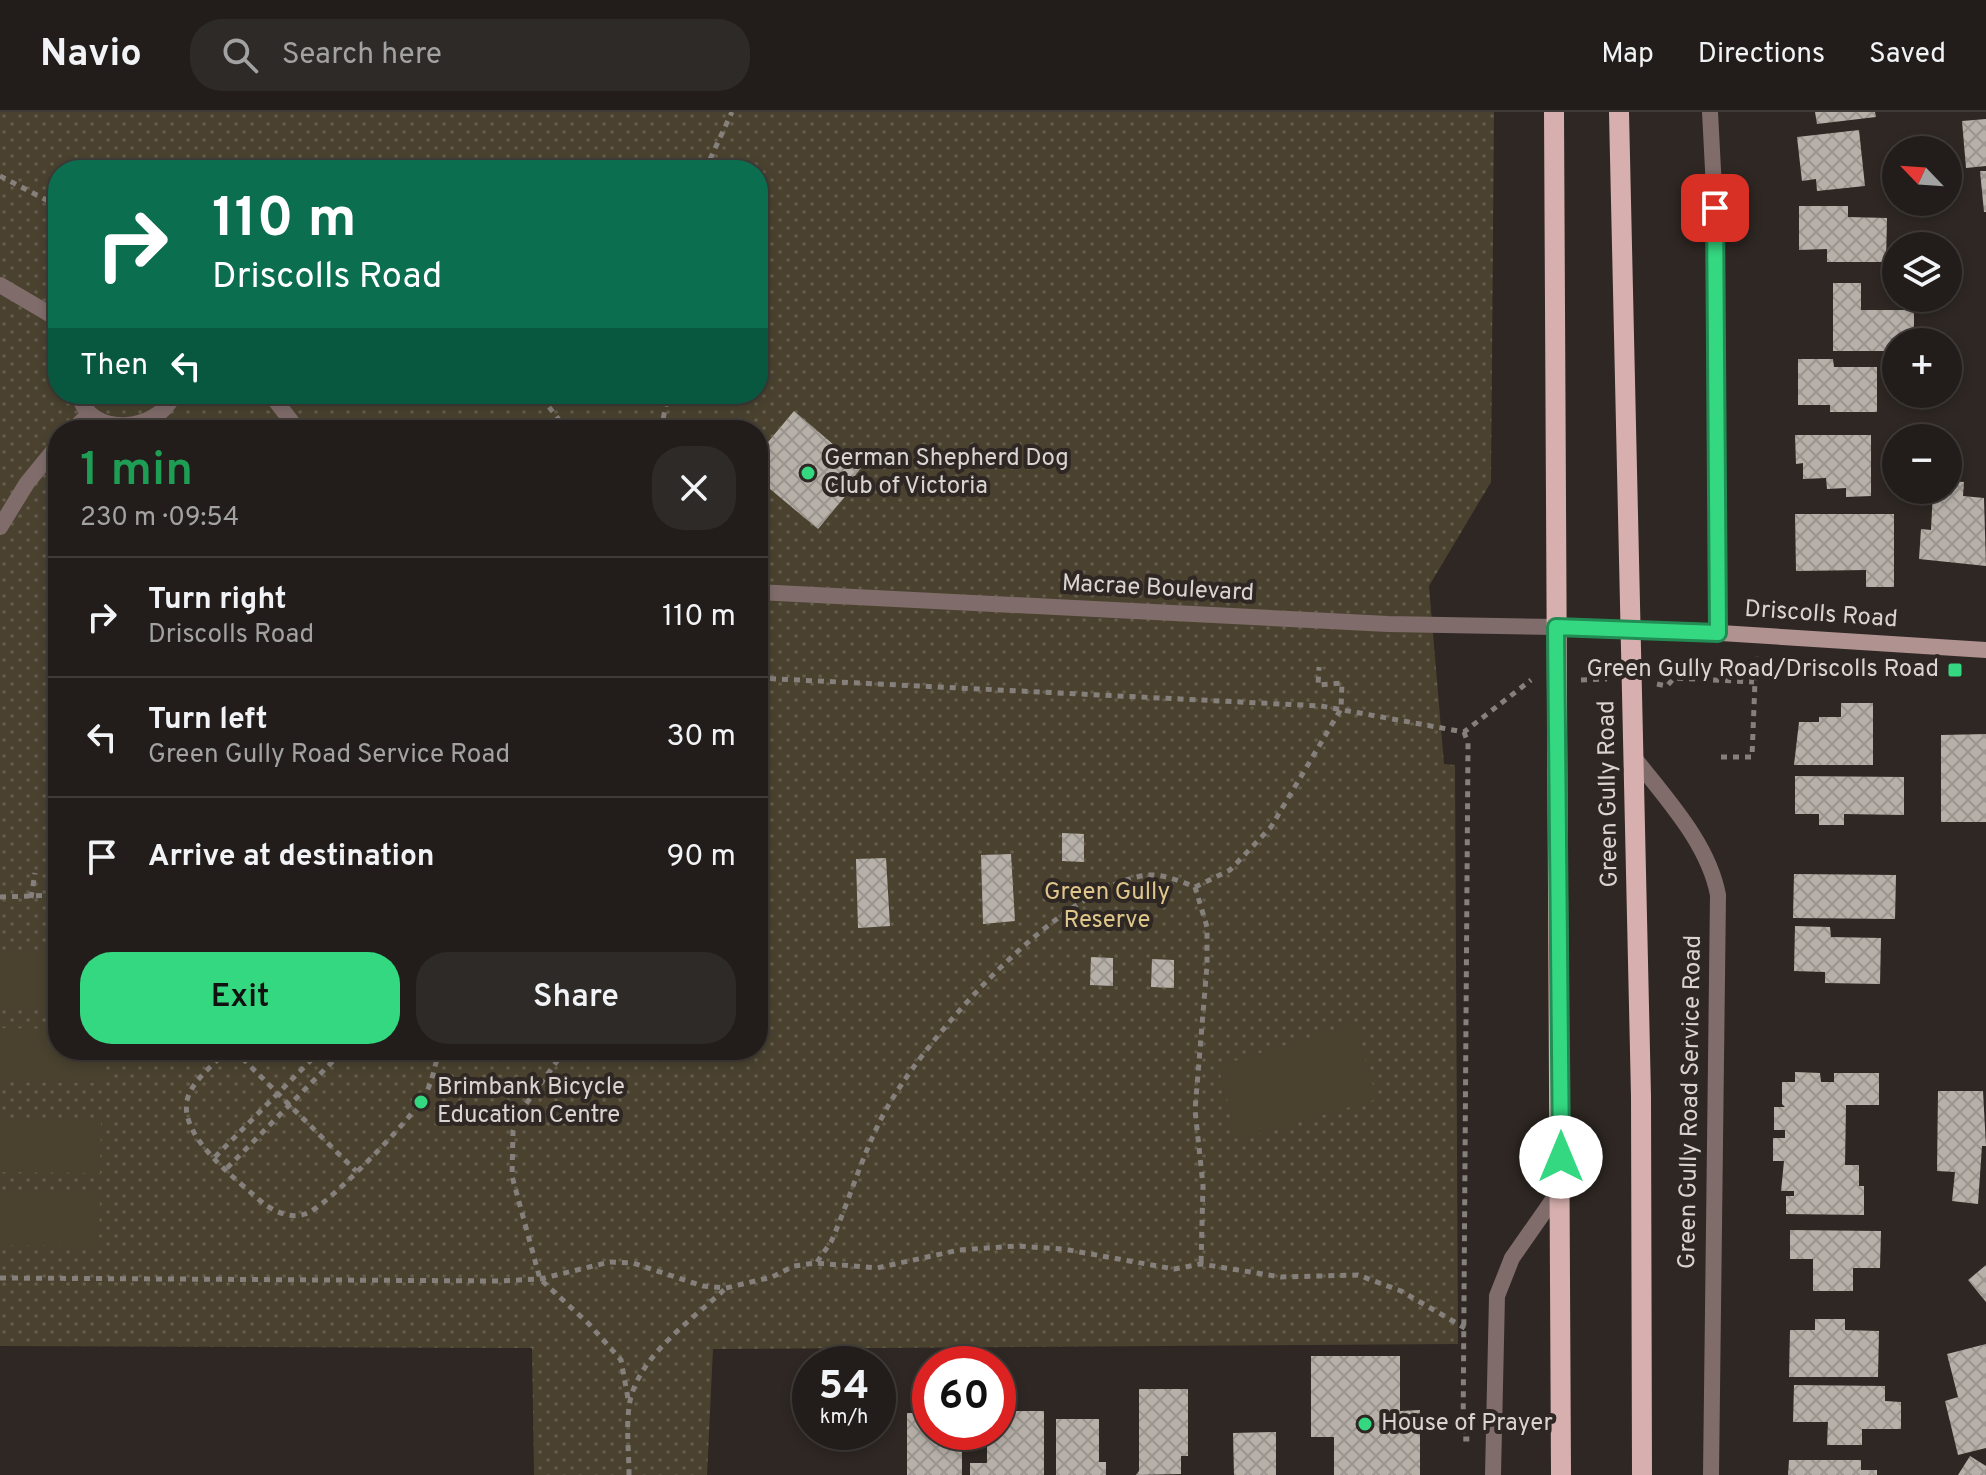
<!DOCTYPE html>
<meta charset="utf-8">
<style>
body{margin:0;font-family:Overpass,sans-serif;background:#2e2a27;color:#f1f3f6;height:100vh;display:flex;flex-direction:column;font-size:30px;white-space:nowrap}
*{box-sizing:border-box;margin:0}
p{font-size:26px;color:#a2a2a2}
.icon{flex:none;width:44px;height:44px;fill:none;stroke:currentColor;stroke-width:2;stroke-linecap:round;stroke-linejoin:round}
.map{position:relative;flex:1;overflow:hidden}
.sheet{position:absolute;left:48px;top:308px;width:720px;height:640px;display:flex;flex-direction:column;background:#221d1a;border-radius:32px;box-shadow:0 4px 12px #0003,0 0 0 2px #3f3b39}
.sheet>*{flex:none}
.top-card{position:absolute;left:48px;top:48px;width:720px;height:244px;border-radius:32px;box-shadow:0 4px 12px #0003,0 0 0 2px #3f3b39;background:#0b6e4f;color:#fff;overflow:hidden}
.needle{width:52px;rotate:295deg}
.buttons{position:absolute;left:1882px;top:24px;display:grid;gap:16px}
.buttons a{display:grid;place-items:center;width:80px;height:80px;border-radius:50%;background:#221d1a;box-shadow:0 4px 12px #0003,0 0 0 2px #3f3b39;font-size:40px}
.speed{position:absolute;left:792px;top:1234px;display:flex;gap:16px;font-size:40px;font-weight:700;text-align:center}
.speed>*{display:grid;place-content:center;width:104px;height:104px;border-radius:50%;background:#221d1a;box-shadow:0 4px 12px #0003,0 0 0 2px #3f3b39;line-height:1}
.speed small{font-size:20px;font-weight:400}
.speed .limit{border:12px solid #d22;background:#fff;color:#111}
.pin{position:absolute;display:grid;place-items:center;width:68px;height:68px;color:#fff;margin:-34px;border-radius:16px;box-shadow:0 4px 12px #0006}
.me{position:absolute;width:88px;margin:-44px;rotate:0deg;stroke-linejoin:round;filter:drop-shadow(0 0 6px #0008)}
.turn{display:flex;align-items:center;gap:28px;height:168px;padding:0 32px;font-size:36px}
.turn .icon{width:104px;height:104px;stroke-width:2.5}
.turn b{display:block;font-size:56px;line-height:68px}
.then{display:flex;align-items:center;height:76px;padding:0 32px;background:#0003;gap:16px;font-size:30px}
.round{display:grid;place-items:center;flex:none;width:84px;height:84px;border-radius:32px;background:#2e2a27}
.headline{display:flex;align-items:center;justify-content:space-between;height:136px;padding:0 32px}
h1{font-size:48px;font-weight:600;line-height:60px;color:#1e9e55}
.action{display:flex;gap:16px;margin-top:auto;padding:16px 32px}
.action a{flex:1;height:92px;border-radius:32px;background:#34d881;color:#111;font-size:32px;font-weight:600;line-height:92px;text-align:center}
.action a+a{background:#2e2a27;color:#f1f3f6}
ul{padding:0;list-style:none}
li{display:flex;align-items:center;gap:24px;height:120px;padding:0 32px;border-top:2px solid #3f3b39}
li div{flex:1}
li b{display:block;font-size:30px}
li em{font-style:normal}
header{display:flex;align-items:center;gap:48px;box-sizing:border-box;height:112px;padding:0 40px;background:#221d1a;border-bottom:2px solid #3f3b39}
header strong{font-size:38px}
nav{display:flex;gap:44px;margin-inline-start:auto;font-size:28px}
.search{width:560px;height:72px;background:#2e2a27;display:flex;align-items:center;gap:20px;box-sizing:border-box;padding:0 28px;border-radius:32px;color:#a2a2a2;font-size:30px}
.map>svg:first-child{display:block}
</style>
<header>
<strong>Navio</strong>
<div class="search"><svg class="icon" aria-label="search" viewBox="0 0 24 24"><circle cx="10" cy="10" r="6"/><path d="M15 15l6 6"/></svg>Search here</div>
<nav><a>Map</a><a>Directions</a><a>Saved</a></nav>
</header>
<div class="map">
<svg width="1986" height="1363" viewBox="0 0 1986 1363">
<defs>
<pattern id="green-dots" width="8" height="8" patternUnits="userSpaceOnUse" patternTransform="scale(2)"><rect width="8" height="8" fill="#4a422f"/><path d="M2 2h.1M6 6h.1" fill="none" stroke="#645c4c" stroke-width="1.8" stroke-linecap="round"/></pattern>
<pattern id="building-cross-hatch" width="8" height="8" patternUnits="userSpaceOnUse" patternTransform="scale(2)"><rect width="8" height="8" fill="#b7b0a9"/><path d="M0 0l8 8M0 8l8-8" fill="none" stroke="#9a948e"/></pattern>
</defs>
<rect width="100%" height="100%" fill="#2e2723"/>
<!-- green -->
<path fill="url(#green-dots)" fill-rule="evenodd" d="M0,0H1494L1491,370L1429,474L1444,652L1455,653L1458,1232L713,1237L707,1363H534L532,1236L0,1234ZM58,58H758V282H58ZM58,318H758V938H58Z"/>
<!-- pitch -->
<g fill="#4a422f">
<polygon points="0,841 58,842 58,895 0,894"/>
<polygon points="1355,912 1377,987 1238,1028 1218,954"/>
<polygon points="0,916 58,917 58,938 103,938 103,971 0,970"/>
<polygon points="0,1006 101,1008 100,1061 0,1060"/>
<polygon points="0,1079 100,1081 99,1134 0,1133"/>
</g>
<!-- building -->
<g fill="url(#building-cross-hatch)">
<polygon points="1815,0 1875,0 1876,5 1817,12"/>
<polygon points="1986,7 1986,54 1966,56 1962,9"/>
<polygon points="1859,18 1865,74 1817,79 1816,67 1802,69 1797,25"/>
<polygon points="1980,59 1986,59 1986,100 1984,100"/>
<polygon points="1799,94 1848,94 1848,105 1887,106 1886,150 1827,150 1827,137 1799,138"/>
<polygon points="1833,171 1861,171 1861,198 1914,198 1914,230 1896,230 1896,239 1833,239"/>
<polygon points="1798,247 1833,247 1834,255 1877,255 1877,300 1830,300 1830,293 1798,293"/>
<polygon points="794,299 861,356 849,371 853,375 818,417 758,367 758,342"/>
<polygon points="1795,323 1871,323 1871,384 1846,385 1846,376 1827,377 1826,366 1803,367 1803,351 1796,352"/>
<polygon points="1948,369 1964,370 1963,384 1984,386 1986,454 1919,447 1921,417 1931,418 1933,378 1948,378"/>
<polygon points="1795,402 1894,402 1894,475 1866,475 1866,458 1796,459"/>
<polygon points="1841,591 1873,591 1873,653 1794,653 1799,610 1819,610 1819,605 1841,605"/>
<polygon points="1986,622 1986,710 1941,710 1941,623"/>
<polygon points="1795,664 1904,665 1904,703 1844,702 1844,713 1819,713 1819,702 1795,702"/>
<polygon points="1062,721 1084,722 1084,750 1062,749"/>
<polygon points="1011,742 1015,809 983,812 981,743"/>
<polygon points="886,746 890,814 858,816 856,747"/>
<polygon points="1794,762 1896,763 1895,807 1793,806"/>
<polygon points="1795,814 1830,815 1831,825 1881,826 1880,872 1825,871 1825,860 1794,859"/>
<polygon points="1091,845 1113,846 1113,874 1090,873"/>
<polygon points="1152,847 1174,848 1174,876 1151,875"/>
<polygon points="1795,960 1820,961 1821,970 1834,970 1834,961 1879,961 1879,993 1846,993 1845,1053 1859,1053 1859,1074 1864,1074 1864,1103 1786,1102 1786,1084 1794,1084 1794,1079 1781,1079 1784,1049 1773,1049 1773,1026 1785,1026 1785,1018 1774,1018 1774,995 1785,995 1782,992 1782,970 1795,970"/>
<polygon points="1938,979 1983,979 1986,1034 1982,1034 1978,1092 1952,1089 1955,1060 1937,1059"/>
<polygon points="1790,1118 1881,1119 1880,1156 1853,1156 1853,1179 1813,1179 1813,1147 1790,1147"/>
<polygon points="1986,1153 1986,1190 1968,1168"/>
<polygon points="1815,1207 1845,1207 1845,1218 1879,1219 1878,1265 1789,1265 1790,1218 1815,1218"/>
<polygon points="1986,1232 1986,1336 1958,1343 1945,1289 1958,1285 1947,1242"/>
<polygon points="1311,1244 1400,1244 1400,1299 1420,1298 1420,1363 1334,1363 1334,1325 1311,1325"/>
<polygon points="1794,1273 1885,1274 1885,1289 1901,1290 1901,1317 1862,1317 1862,1333 1827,1333 1828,1310 1793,1310"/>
<polygon points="1139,1277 1188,1277 1188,1344 1181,1344 1181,1362 1136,1363 1139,1359"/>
<polygon points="998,1299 1044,1299 1044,1363 970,1363 970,1351 987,1351 987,1320 998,1320"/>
<polygon points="907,1301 930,1301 930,1320 952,1320 952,1331 962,1331 962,1363 907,1363"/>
<polygon points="1056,1307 1099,1307 1099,1350 1106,1350 1106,1363 1056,1363"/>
<polygon points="1276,1320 1276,1363 1234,1363 1233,1321"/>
<polygon points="1970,1344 1986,1354 1986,1363 1958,1363"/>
<polygon points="1789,1348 1861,1348 1861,1358 1877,1358 1877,1363 1788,1363"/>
</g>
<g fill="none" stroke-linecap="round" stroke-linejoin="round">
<!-- path -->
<g stroke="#86807d" stroke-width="5" stroke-dasharray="6 6" stroke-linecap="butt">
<polyline points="705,58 732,0"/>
<polyline points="0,64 58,94"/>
<polyline points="549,295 567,318"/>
<polyline points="661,318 668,282"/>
<polyline points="758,566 1321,594 1464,620 1531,568"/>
<polyline points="1581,568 1607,567"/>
<polyline points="1657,572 1667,574 1674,566 1754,570"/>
<polyline points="1464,620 1468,631 1463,1327 1472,1327"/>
<polyline points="1721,645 1752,645 1756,544"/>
<polyline points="1195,775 1230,758 1271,715 1341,597 1342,571 1318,573 1319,555"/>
<polyline points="0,785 58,783"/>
<polyline points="31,786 35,761"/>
<path d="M228,938C215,951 198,964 190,980C170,1020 238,1068 264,1092C276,1100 290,1107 305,1102C325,1097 413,1005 424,985C432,971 435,954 439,938"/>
<polyline points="234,938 356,1059"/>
<polyline points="565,938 518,1003 513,1019 512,1064 540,1167 589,1212 621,1248 629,1292"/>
<polyline points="215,1045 321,938"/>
<polyline points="227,1056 344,938"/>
<path d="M817,1150L831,1130C851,1085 865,1032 891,989C933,918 1062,773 1148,763C1163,762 1180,769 1195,775L1207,815V853L1195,998L1203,1073L1201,1152"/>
<polyline points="0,1166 498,1169 540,1167 610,1150 633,1151 703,1174 726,1176 772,1165 794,1154 816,1151 877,1156 959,1138 1016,1134 1063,1137 1174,1157 1201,1152 1281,1165 1358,1163 1401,1179 1465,1216"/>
<path d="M629,1363C629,1341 626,1317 629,1295C635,1246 692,1208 725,1177"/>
</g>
<!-- street -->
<g stroke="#7f6c6b" stroke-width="16">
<polyline points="1710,0 1715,96 1718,521"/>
<polyline points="0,173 58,207"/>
<path d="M79,282C89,327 159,320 174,282"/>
<polyline points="266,282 275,288 298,318"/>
<polyline points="73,318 88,303"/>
<polyline points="0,415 27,371 58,333"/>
<polyline points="758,480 1388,512 1556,515"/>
<path d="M1633,644C1665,686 1708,730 1718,783L1711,1363"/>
<polyline points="1493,1363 1497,1184 1512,1146 1561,1076"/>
</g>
<!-- secondary -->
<polyline stroke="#b09291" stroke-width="16" points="1556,515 1689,519 1986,538"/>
<!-- primary -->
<g stroke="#d6afae" stroke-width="20">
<polyline points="1554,0 1561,1363"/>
<polyline points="1619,0 1641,984 1642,1363"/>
</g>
</g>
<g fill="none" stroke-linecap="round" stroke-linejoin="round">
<defs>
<polyline id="route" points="1561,1045 1556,515 1718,521 1715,96"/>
</defs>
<!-- route casing -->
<use href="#route" stroke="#228c54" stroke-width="20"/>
<!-- route -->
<use href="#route" stroke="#34d881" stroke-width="14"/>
</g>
<!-- markers -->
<g fill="#34d881" stroke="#2e2723" stroke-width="3">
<circle cx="808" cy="361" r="8"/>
<rect x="1947" y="550" width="16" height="16" rx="4"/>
<circle cx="421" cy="990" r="8"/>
<circle cx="1365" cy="1312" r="8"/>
</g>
<g text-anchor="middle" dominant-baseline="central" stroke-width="8" stroke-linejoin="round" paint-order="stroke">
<!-- poi labels -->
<g font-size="24" fill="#d9d4d1" stroke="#2e2723" text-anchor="start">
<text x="824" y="347">German Shepherd Dog<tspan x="824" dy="28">Club of Victoria</tspan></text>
<text x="1939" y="558" text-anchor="end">Green Gully Road/Driscolls Road</text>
<text x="437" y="976">Brimbank Bicycle<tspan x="437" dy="28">Education Centre</tspan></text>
<text x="1381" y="1312">House of Prayer</text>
</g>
<!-- street labels -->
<g font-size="24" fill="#d9d4d1" stroke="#2e2723">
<text transform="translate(1158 477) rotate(3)">Macrae Boulevard</text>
<text transform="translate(1821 503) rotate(4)">Driscolls Road</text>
<text transform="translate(1609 682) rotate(-91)">Green Gully Road</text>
<text transform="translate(1691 990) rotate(-89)">Green Gully Road Service Road</text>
</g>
<!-- park labels -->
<g font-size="24" fill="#dfc68a" stroke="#2e2723">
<text x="1107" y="781">Green Gully<tspan x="1107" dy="28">Reserve</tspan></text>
</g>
</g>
</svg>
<div class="buttons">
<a><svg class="needle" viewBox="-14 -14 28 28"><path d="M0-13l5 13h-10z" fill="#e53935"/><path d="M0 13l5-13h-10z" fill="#a2a2a2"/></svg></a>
<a><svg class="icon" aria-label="layers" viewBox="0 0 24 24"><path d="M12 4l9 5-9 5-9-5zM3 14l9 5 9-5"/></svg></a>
<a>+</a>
<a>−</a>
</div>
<div class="speed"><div>54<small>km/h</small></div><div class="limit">60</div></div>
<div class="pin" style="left:1715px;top:96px;background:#d93025"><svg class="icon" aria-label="arrive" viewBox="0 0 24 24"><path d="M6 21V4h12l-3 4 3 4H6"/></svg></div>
<svg class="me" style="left:1561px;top:1045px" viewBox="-20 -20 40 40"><circle r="19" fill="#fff"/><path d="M0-13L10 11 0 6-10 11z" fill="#34d881"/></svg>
<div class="top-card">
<div class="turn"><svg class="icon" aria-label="right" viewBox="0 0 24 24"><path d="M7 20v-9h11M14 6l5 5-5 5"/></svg><div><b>110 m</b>Driscolls Road</div></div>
<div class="then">Then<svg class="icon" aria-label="left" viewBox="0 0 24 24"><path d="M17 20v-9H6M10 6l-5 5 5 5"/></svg></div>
</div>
<section class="sheet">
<div class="headline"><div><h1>1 min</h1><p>230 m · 09:54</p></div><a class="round"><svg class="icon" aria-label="close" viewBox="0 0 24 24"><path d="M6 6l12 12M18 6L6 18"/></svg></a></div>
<ul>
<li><svg class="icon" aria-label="right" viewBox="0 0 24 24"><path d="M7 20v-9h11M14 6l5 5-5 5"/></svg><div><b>Turn right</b><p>Driscolls Road</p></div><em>110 m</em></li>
<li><svg class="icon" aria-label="left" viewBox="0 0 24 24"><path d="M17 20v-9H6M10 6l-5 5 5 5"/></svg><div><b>Turn left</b><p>Green Gully Road Service Road</p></div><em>30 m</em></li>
<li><svg class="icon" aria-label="arrive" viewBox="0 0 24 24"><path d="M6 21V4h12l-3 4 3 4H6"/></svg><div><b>Arrive at destination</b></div><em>90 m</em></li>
</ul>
<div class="action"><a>Exit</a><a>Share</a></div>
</section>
</div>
